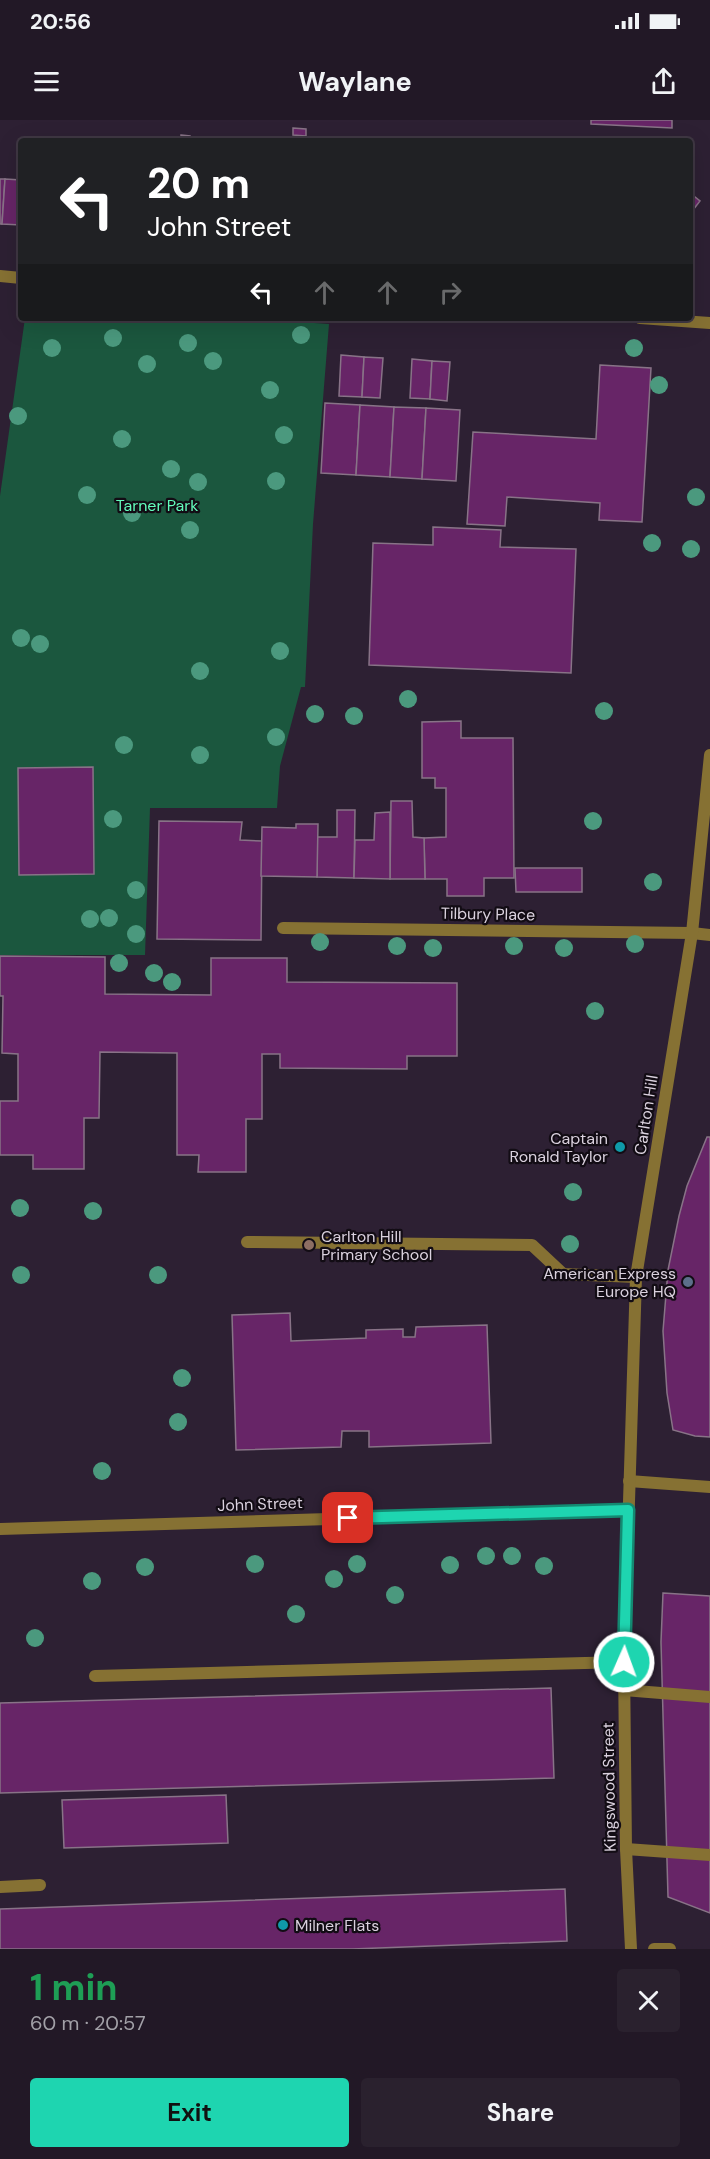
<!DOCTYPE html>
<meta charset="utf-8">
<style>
body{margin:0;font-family:"DM Sans",sans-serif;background:#2a212e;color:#f1f3f6;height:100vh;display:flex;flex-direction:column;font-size:22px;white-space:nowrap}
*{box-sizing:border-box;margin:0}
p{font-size:20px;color:#a2a0a7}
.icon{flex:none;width:33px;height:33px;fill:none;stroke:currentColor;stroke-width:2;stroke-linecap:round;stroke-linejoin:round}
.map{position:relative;height:1829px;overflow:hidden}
.side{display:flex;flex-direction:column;background:#221826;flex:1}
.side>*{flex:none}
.hud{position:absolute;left:18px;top:18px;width:675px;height:183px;border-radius:6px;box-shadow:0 6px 24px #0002,0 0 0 2px #3f3743;background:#202124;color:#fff;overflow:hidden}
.pin{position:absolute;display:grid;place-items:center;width:51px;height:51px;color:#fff;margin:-26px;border-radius:12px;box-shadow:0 3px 9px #0006}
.me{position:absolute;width:66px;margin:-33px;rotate:2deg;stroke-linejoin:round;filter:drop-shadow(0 0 4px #0008)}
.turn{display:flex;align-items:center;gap:21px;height:126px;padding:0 30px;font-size:27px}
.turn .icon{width:78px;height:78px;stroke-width:2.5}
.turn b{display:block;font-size:42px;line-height:51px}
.lanes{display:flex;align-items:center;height:57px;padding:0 30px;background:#0003;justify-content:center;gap:30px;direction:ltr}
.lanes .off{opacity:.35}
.round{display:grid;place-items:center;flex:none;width:63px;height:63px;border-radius:6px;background:#2a212e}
.headline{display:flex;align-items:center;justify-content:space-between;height:102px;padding:0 30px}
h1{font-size:36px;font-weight:700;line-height:45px;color:#1e9e55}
.action{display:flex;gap:12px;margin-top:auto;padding:12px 30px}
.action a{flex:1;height:69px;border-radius:6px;background:#1ed5b0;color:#111;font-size:24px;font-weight:700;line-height:69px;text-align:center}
.action a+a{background:#2a212e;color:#f1f3f6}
.status{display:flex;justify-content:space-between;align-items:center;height:42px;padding:0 30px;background:#221826;direction:ltr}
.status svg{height:16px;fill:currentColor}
header{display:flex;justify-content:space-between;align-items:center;height:78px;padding:0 30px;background:#221826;font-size:27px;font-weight:700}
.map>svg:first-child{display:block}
</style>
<div class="status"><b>20:56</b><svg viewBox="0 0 49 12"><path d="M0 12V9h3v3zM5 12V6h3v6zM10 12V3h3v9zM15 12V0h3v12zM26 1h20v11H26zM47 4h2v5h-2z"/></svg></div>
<header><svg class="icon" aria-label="menu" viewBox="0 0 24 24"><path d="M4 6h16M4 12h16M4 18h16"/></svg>Waylane<svg class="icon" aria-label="share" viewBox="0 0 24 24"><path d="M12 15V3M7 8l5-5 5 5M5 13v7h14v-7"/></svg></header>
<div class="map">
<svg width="710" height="1829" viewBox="0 0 710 1829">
<rect width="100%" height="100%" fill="#2d2033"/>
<!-- green -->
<polygon fill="#1b573e" points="25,198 241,198 329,204 313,404 305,567 301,567 280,646 277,688 150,688 145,835 0,835 0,376"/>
<!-- building -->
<g fill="#672567" stroke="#887387" stroke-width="1.5">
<polygon points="591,0 672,0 672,8 591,4"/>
<polygon points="293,8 306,9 306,16 293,15"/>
<polygon points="181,15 190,16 190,21 181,21"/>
<polygon points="269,17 283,18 282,21 269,21"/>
<polygon points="0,59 5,59 2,104 0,104"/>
<polygon points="5,59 21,60 21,105 2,104"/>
<polygon points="690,73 700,81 690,94"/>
<polygon points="341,235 364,237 362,277 339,276"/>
<polygon points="364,237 383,238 380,278 362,277"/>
<polygon points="412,239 432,241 430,279 410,278"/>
<polygon points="432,241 450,242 447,281 430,279"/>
<polygon points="600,245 651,248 642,402 599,400 600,383 507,377 505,406 467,404 473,312 596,319"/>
<polygon points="325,283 360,285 356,355 321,353"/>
<polygon points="360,285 394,287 390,357 356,355"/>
<polygon points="394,287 426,288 422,359 390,357"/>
<polygon points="426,288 460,290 456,361 422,359"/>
<polygon points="433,407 501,410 500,427 576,429 571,553 369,545 373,423 433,425"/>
<polygon points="461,601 461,618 513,618 514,758 484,758 484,776 447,776 447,759 425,759 424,718 446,717 446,668 435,668 435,658 422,658 422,602"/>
<polygon points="93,647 94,754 19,755 18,648"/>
<polygon points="391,681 412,681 413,717 424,718 425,759 390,759"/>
<polygon points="337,690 355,690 354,758 317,757 317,717 337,717"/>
<polygon points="390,692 390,759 354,758 355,720 374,720 375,693"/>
<polygon points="159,701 242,702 240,720 262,721 261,820 157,819"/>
<polygon points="296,704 318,704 317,757 261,756 262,707 296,708"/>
<polygon points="515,748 582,748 582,772 516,772"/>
<polygon points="0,836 105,837 105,874 211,875 211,838 287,838 287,862 457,863 457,936 407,936 407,949 280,948 280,934 262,934 262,999 246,999 246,1052 198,1052 199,1035 177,1035 177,933 100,932 99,998 84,998 84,1049 33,1049 33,1035 0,1035 0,981 18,981 18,934 2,933 3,876 0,876"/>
<polygon points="707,1017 710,1017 710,1317 695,1316 673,1310 667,1273 663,1211 668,1150 679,1096 687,1066"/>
<polygon points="290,1193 291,1221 366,1218 366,1210 403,1209 403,1217 415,1217 416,1207 487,1205 491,1323 369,1327 369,1311 342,1311 341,1327 236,1330 232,1195"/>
<polygon points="663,1473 710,1476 710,1793 668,1777 661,1522"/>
<polygon points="551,1568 554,1658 0,1673 0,1583"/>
<polygon points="226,1675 228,1723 64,1728 62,1680"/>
<polygon points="565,1769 567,1821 352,1829 0,1829 0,1789"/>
</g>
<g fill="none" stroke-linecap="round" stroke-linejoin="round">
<!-- lane -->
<g stroke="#867133" stroke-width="12">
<polyline points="247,1122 532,1125 563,1154 636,1157"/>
<polyline points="95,1556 624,1542"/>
<polyline points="624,1570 710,1577"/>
<polyline points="626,1729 710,1735"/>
</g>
<!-- street -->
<g stroke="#867133" stroke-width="12">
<polyline points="0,156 21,158"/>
<polyline points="640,198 710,203"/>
<polyline points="283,808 692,813 710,815"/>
<polyline points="629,1361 710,1367"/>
<polyline points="0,1409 628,1390"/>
<polyline points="0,1767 40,1765"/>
<polyline points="631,1829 626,1729 624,1542 636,1157 692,813 710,635"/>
<polyline points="654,1829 670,1829"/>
</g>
</g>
<!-- trees -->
<g fill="#4b997e">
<circle cx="301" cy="215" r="9"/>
<circle cx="113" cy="218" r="9"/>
<circle cx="188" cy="223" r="9"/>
<circle cx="52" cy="228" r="9"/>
<circle cx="634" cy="228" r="9"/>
<circle cx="213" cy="241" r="9"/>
<circle cx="147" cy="244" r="9"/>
<circle cx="659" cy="265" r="9"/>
<circle cx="270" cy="270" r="9"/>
<circle cx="18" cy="296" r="9"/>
<circle cx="284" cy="315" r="9"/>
<circle cx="122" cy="319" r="9"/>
<circle cx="171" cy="349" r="9"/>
<circle cx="276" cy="361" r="9"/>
<circle cx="198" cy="362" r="9"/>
<circle cx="87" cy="375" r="9"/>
<circle cx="696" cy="377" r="9"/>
<circle cx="132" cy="393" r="9"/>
<circle cx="190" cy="410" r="9"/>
<circle cx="652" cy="423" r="9"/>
<circle cx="691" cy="429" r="9"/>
<circle cx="21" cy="518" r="9"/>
<circle cx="40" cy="524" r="9"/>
<circle cx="280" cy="531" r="9"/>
<circle cx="200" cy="551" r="9"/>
<circle cx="408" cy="579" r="9"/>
<circle cx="604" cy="591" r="9"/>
<circle cx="315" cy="594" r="9"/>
<circle cx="354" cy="596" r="9"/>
<circle cx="276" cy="617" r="9"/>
<circle cx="124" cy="625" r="9"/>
<circle cx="200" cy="635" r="9"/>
<circle cx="113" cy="699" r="9"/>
<circle cx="593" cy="701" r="9"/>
<circle cx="653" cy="762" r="9"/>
<circle cx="136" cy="770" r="9"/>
<circle cx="109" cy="798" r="9"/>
<circle cx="90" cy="799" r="9"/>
<circle cx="136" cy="814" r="9"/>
<circle cx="320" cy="822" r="9"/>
<circle cx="635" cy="824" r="9"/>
<circle cx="397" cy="826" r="9"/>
<circle cx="514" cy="826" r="9"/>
<circle cx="433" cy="828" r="9"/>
<circle cx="564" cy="828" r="9"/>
<circle cx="119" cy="843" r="9"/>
<circle cx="154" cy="853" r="9"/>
<circle cx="172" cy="862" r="9"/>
<circle cx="595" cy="891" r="9"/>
<circle cx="573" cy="1072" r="9"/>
<circle cx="20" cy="1088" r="9"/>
<circle cx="93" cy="1091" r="9"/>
<circle cx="570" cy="1124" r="9"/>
<circle cx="21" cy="1155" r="9"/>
<circle cx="158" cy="1155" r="9"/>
<circle cx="182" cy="1258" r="9"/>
<circle cx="178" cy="1302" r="9"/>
<circle cx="102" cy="1351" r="9"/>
<circle cx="486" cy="1436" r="9"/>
<circle cx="512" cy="1436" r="9"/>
<circle cx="255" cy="1444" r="9"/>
<circle cx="357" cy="1444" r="9"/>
<circle cx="450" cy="1445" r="9"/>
<circle cx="544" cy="1446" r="9"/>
<circle cx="145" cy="1447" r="9"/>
<circle cx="334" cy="1459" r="9"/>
<circle cx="92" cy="1461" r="9"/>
<circle cx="395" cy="1475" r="9"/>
<circle cx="296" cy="1494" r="9"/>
<circle cx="35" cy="1518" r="9"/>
</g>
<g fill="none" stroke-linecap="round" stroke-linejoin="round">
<defs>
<polyline id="route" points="348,1398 628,1390 624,1542"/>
</defs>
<!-- route casing -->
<use href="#route" stroke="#148a72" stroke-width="15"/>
<!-- route -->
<use href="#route" stroke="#1ed5b0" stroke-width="10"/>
</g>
<!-- markers -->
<g fill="#0f9aa8" stroke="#120c14" stroke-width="2">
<circle cx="620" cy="1027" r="6"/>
<circle cx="283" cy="1805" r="6"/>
</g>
<circle fill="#8d6e63" stroke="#120c14" stroke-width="2" cx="309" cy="1125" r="6"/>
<circle fill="#5c6f8a" stroke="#120c14" stroke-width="2" cx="688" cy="1162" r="6"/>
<g text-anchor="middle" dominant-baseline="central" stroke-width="4.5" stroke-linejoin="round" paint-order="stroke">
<!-- park labels -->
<g font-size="16" fill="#63fcbc" stroke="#120c14">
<text x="157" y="385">Tarner Park</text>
</g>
<!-- street labels -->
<g font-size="16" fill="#dad1de" stroke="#120c14">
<text transform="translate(488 794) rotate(1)">Tilbury Place</text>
<text transform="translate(646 995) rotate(-81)">Carlton Hill</text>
<text transform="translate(260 1384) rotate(-2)">John Street</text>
<text transform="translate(609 1667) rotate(-91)">Kingswood Street</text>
</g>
<!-- poi labels -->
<g font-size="16" fill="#dad1de" stroke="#120c14" text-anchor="end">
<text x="608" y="1018">Captain<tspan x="608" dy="18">Ronald Taylor</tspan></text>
<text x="321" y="1116" text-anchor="start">Carlton Hill<tspan x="321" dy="18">Primary School</tspan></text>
<text x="676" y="1153">American Express<tspan x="676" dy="18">Europe HQ</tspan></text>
<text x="295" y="1805" text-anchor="start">Milner Flats</text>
</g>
</g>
</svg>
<div class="pin" style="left:348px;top:1398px;background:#d93025"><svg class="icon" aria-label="arrive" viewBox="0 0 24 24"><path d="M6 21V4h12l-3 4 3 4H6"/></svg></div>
<svg class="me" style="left:624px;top:1542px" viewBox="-20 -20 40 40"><circle r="17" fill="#1ed5b0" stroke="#fff" stroke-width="3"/><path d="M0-11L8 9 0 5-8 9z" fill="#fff"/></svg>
<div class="hud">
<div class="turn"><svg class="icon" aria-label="left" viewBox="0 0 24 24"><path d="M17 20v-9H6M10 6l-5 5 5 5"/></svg><div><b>20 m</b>John Street</div></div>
<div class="lanes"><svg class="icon" aria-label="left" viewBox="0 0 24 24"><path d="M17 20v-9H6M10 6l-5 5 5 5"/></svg><svg class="icon off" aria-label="ahead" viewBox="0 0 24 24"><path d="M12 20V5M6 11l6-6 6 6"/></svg><svg class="icon off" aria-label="ahead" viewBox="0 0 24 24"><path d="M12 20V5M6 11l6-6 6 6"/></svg><svg class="icon off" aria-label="right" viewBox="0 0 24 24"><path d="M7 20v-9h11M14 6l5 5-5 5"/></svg></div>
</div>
</div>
<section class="side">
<div class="headline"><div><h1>1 min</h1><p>60 m · 20:57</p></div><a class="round"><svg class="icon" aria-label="close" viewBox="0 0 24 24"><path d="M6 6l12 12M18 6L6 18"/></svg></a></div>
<div class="action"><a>Exit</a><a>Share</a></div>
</section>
